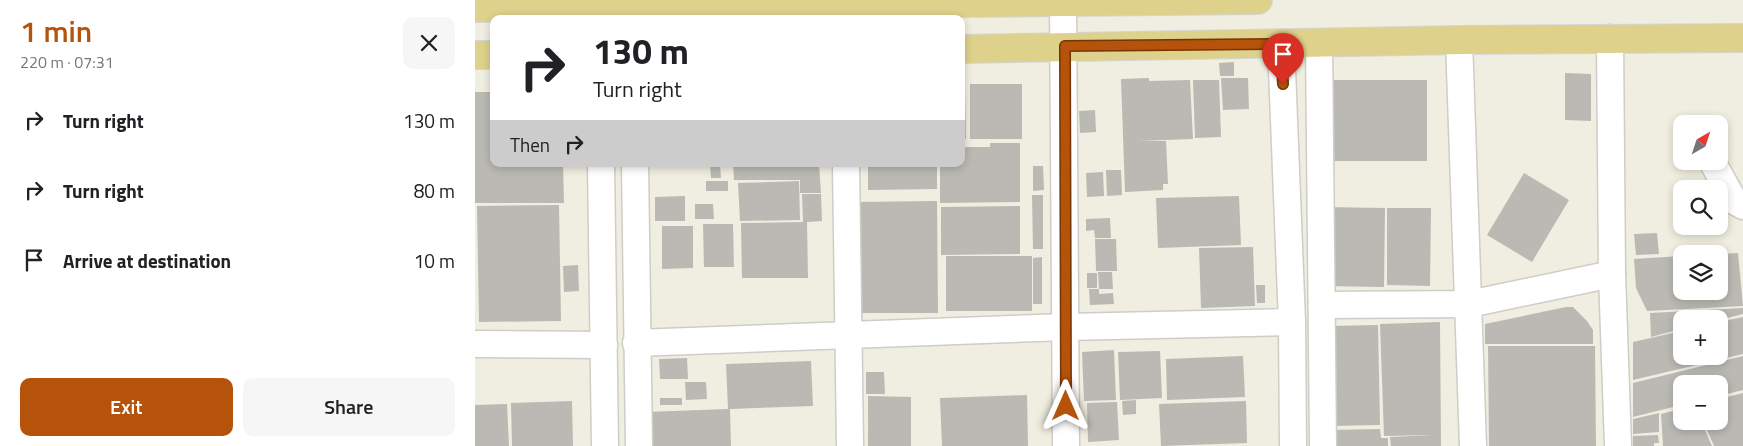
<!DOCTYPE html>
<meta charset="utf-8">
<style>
body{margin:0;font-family:"Titillium Web",sans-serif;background:#f6f6f6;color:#202124;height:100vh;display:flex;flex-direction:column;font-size:19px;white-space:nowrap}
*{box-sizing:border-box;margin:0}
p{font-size:16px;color:#757577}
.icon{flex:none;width:28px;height:28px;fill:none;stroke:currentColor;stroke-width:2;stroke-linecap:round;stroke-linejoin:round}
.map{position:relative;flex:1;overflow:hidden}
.drawer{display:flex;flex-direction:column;background:#fff;width:475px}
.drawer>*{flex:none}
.banner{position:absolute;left:15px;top:15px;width:475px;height:152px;border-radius:10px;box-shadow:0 2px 8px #0003;background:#fff;color:#202124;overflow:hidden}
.needle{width:32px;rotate:39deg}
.fabs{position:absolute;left:1198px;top:115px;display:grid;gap:10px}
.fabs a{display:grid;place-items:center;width:55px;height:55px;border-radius:10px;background:#fff;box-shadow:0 2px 8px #0003;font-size:25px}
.pin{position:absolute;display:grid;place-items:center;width:42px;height:42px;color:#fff;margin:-51px -21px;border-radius:50% 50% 50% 0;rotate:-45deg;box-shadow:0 0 5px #0007}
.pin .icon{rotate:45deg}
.me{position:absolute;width:55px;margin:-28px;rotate:0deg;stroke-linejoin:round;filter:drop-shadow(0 0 4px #0008)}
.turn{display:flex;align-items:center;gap:18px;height:105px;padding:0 20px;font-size:22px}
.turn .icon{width:65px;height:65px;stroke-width:2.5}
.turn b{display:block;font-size:35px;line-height:42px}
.then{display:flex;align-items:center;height:48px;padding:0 20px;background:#0003;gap:10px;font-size:19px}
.round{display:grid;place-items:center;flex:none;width:52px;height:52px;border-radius:10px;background:#f6f6f6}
.headline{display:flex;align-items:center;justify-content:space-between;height:85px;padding:0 20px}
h1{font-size:30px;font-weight:600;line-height:38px;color:#b45309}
.cta{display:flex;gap:10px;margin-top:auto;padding:10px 20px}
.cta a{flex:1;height:58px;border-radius:10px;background:#b45309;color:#fff;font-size:20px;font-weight:600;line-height:58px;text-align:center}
.cta a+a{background:#f6f6f6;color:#202124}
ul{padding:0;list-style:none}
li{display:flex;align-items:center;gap:15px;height:70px;padding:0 20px}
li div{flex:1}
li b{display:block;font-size:19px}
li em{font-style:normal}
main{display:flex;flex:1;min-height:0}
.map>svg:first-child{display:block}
</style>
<main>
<section class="drawer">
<div class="headline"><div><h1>1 min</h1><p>220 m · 07:31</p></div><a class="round"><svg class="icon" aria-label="close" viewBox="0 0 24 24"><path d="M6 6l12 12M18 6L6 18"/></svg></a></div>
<ul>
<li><svg class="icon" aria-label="right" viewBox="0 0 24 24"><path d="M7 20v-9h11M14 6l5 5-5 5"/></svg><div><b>Turn right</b></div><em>130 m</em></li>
<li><svg class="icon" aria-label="right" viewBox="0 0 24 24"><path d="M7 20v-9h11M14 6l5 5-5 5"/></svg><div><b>Turn right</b></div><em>80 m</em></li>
<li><svg class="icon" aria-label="arrive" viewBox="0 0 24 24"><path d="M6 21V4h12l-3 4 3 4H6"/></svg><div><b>Arrive at destination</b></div><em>10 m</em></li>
</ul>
<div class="cta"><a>Exit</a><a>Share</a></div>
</section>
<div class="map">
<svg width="1268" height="446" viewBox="0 0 1268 446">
<rect width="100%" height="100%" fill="#f8f7f1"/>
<!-- built -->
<path fill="#f0eee0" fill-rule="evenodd" d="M0,0H1268V446H0ZM19,19H486V164H19ZM1206,124H1244V161H1206ZM1206,189H1244V226H1206ZM1206,254H1244V291H1206ZM1206,319H1244V356H1206ZM1206,384H1244V421H1206Z"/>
<!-- building -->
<g fill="#bab9b3">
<polygon points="759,62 759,76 745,76 744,63"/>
<polygon points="1090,73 1116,74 1116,121 1090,120"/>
<polygon points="674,78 674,81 715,80 718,139 663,141 691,141 693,184 688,184 688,190 650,192 646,79"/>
<polygon points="746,78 773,78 774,109 748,110"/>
<polygon points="718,80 744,80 746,137 720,138"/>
<polygon points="854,80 952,80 952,161 855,161"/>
<rect x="495" y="84" width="52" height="55"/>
<polygon points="486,85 490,85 491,139 486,139"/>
<polygon points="0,92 19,92 19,164 88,164 89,203 0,203"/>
<polygon points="620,110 621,132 605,133 604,111"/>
<polygon points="515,143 545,143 545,202 465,203 465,164 486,164 486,147 515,147"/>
<polygon points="245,164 246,178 236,178 235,165"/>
<polygon points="258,164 344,164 346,193 325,193 325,180 331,180 259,180"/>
<polygon points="393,164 462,164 462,189 393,190"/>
<polygon points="558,166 568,166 569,190 558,191"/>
<polygon points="631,170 646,170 647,195 632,196"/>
<polygon points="628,172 629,196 612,197 611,173"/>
<polygon points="1049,173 1094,200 1057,262 1012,235"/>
<rect x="231" y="181" width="22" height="10"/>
<polygon points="324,181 325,220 265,221 263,183"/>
<polygon points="327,194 346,194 347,221 332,222 333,278 267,278 266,223 328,222"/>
<polygon points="557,195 568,195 568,249 558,249"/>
<polygon points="210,196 210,221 180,221 180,197"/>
<polygon points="764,196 766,245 683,248 681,198"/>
<polygon points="462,201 463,313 380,313 379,202"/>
<polygon points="220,204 238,204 239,219 220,219"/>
<polygon points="84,205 86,321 4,322 2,206"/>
<polygon points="545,206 545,254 466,255 466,207"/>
<polygon points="849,207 910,208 909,287 848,286"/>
<polygon points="912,208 956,208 955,286 912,285"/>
<polygon points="635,218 636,238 620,238 619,230 611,231 611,219"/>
<polygon points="228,224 258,224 259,267 229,267"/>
<polygon points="187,226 218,226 218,268 187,269"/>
<polygon points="1182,233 1184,254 1161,255 1159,234"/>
<polygon points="620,239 641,239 642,271 621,271"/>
<polygon points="778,247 780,306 726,308 724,248"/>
<polygon points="1263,253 1268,306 1172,311 1161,288 1159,259 1206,256 1206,291 1244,291 1244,254"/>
<rect x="471" y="256" width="86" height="55"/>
<polygon points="567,257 567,304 558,304 558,258"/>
<polygon points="103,265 104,291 89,292 88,266"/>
<polygon points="623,272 637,272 638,289 624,289"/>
<rect x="612" y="273" width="10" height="15"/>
<polygon points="781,285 790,285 790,303 782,303"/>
<polygon points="614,289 624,289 624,294 638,293 639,304 615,305"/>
<polygon points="1091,307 1098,307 1112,321 1118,330 1118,344 1010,344 1010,324"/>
<polygon points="1268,308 1268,314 1244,320 1206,319 1206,329 1176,337 1175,313"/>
<polygon points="1268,317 1268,354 1158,380 1158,342 1206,331 1206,356 1244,356 1244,322"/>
<polygon points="965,322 966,446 916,446 915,437 958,435 909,436 905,324"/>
<polygon points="903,325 905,425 857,426 854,326"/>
<polygon points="1013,346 1120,346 1121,446 1014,446"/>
<polygon points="639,350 641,400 609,401 607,352"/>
<polygon points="685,351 687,398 645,400 643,352"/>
<polygon points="768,356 770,397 692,400 691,359"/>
<polygon points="1268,356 1268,390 1244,396 1244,384 1206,384 1206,405 1158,417 1158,383"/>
<polygon points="212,358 213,379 185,379 184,359"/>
<polygon points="336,361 338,406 255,409 256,446 171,446 170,412 253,409 251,364"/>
<polygon points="391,372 409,372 410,394 391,394"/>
<polygon points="210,382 231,382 232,399 211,400"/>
<polygon points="1268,393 1268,446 1239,446 1228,421 1244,421 1244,399"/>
<polygon points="552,395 553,446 467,446 465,398"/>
<polygon points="393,396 436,397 436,446 393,446"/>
<rect x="185" y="398" width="22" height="7"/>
<polygon points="661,400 661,414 648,415 647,401"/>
<polygon points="97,401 98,446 37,446 36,403"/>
<polygon points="771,401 772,443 686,446 684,404"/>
<polygon points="642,402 644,440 613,442 612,403"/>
<polygon points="32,404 34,446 0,446 0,405"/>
<polygon points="1206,409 1206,421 1226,421 1237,446 1188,446 1186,414"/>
<polygon points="1184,413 1184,432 1158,434 1158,419"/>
<polygon points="905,429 906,438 913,438 913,446 855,446 854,430"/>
<polygon points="1183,435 1184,443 1179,443 1179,446 1158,446 1158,436"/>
</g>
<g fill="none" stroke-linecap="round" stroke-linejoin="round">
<defs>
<g id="minor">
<polyline points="588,0 591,446"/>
<polyline points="1135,38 1137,274 1143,446"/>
<polyline points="984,40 998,446"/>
<polyline points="844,43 848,446"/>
<polyline points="806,44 817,322 818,446"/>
<polyline points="1238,163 1259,201 1268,206"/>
<polyline points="126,164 130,446"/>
<polyline points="160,164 164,446"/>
<polyline points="371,164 375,446"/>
<polyline points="847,305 994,304 1137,274"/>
<polyline points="161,343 591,327 817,322"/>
<polyline points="0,344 129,345"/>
</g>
<g id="major">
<polyline points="0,8 783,0"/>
<polyline points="486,49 984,40 1268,38"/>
<polyline points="0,55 19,55"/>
</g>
</defs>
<!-- minor casing -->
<use href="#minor" stroke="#cecdc7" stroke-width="29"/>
<!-- major casing -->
<use href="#major" stroke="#d5d5d5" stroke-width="30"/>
<!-- minor -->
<use href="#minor" stroke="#fff" stroke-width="26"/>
<!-- major -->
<use href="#major" stroke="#ddd18c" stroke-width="28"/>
</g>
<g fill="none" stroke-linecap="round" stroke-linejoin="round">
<defs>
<polyline id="route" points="591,406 590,46 806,44 808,84"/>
</defs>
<!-- route casing -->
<use href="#route" stroke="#753606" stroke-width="12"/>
<!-- route -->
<use href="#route" stroke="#b45309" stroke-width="9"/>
</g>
</svg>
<div class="fabs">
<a><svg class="needle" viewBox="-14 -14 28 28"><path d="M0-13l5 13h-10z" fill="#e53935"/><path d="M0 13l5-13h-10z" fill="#757577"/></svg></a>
<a><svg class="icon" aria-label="search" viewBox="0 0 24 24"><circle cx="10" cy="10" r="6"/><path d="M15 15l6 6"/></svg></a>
<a><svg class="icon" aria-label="layers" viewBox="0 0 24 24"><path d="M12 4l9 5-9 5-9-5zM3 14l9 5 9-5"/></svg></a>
<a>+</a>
<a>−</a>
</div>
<div class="pin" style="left:808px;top:84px;background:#d93025"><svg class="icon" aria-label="arrive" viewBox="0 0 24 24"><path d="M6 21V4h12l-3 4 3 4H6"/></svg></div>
<svg class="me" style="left:591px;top:406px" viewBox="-20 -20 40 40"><path d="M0-17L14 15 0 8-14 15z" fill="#b45309" stroke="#fff" stroke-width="4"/></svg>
<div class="banner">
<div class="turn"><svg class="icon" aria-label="right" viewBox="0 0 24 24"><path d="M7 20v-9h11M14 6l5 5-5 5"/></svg><div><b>130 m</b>Turn right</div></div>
<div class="then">Then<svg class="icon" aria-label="right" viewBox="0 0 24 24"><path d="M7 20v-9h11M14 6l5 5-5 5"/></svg></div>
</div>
</div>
</main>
